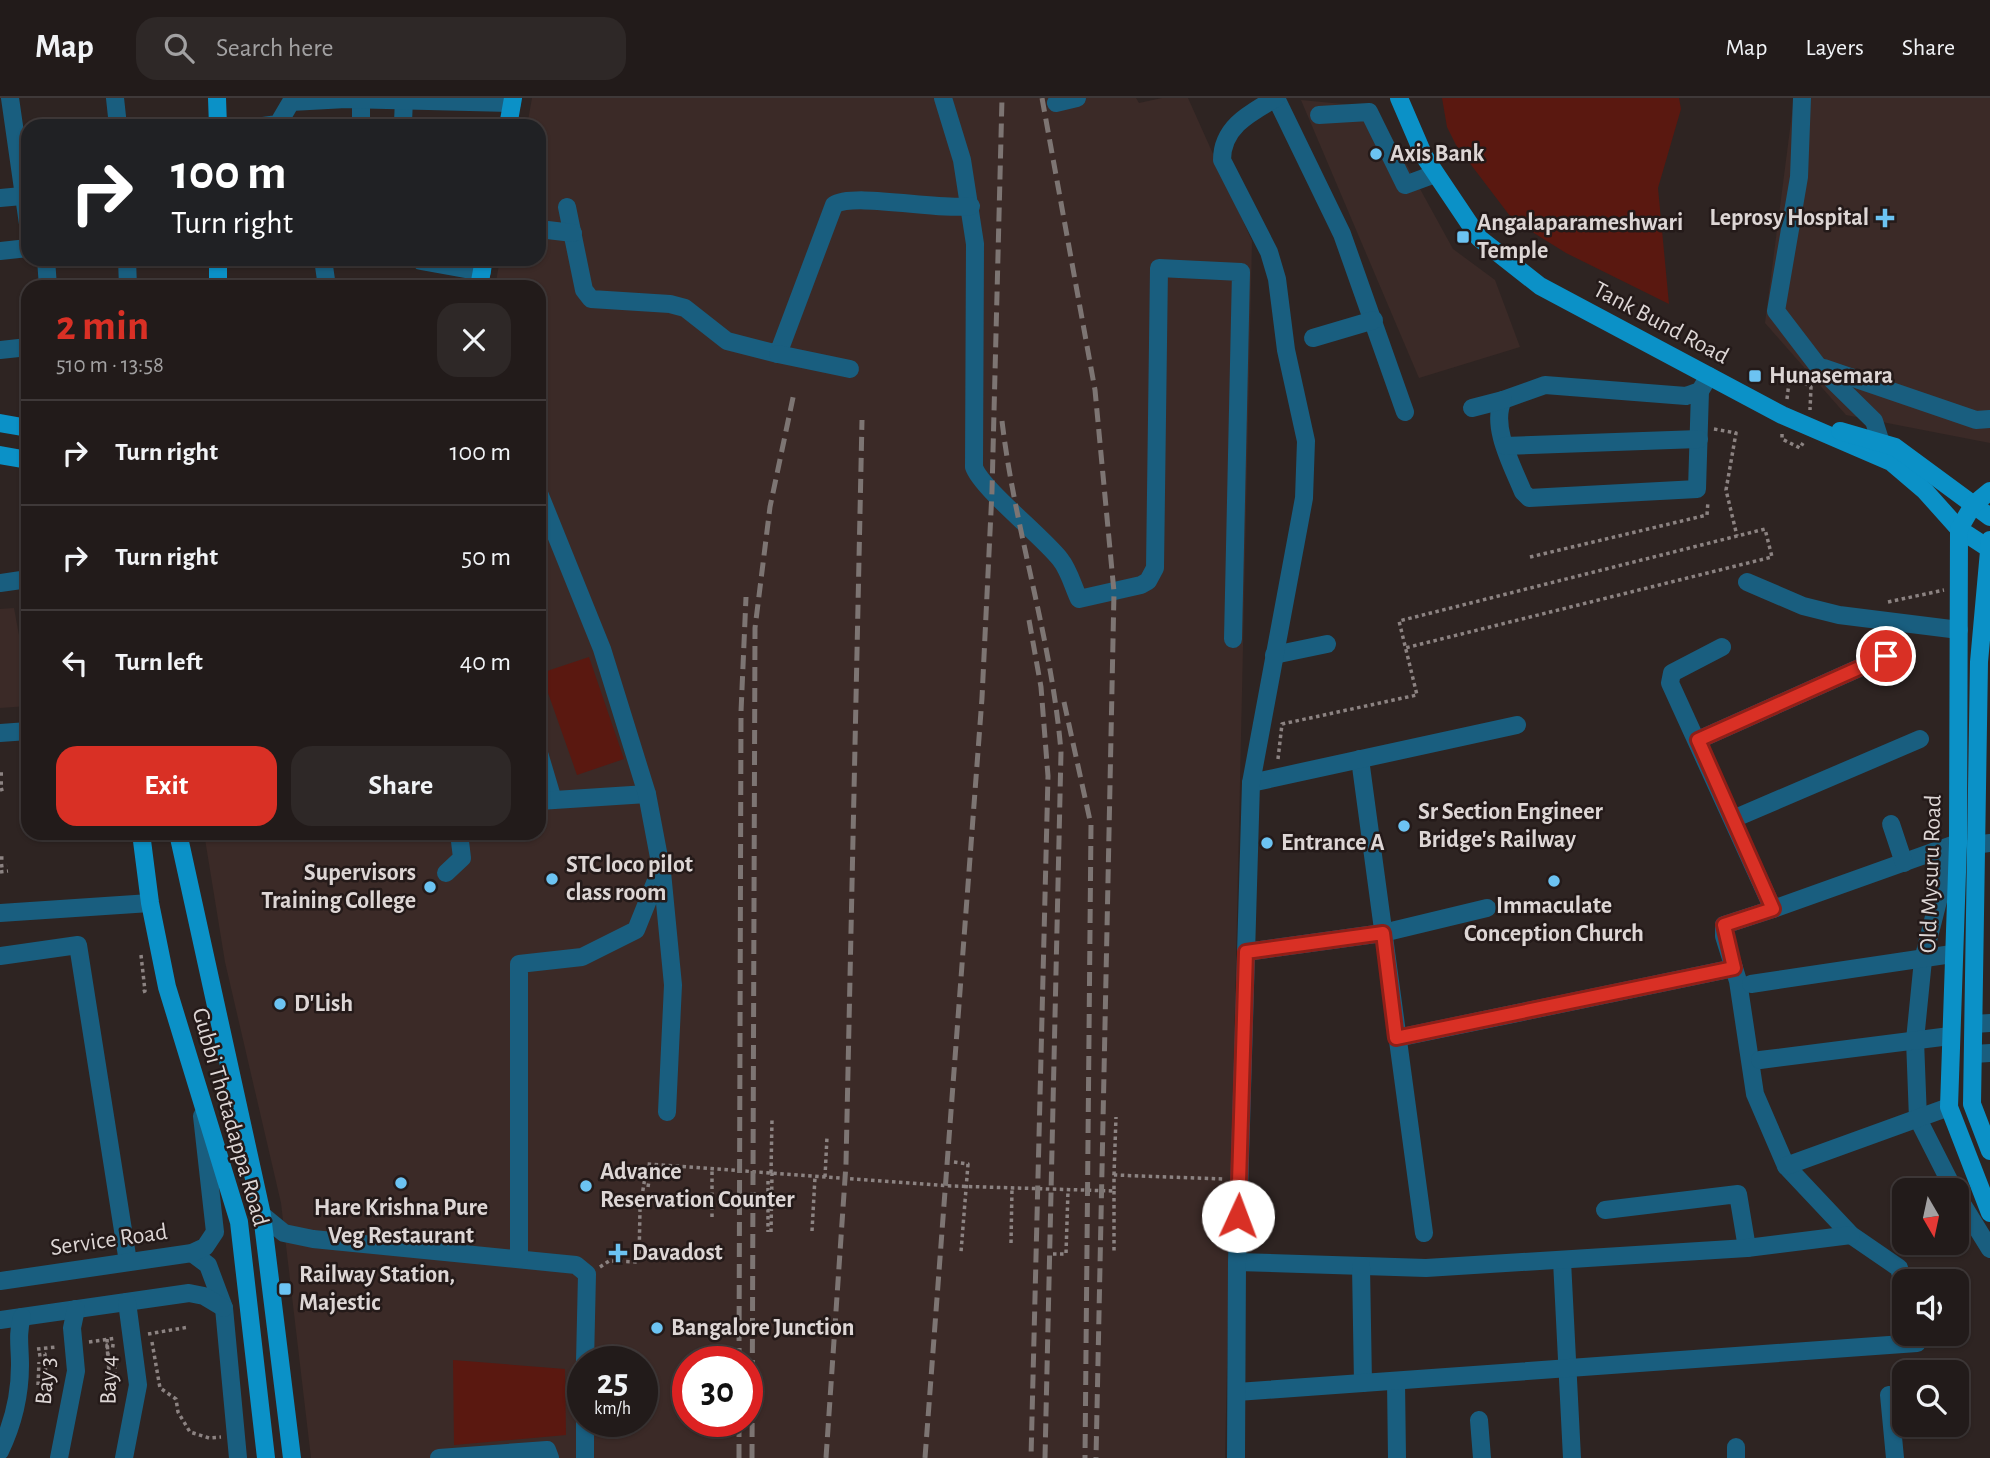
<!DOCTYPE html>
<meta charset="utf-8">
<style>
body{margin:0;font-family:"Alegreya Sans",sans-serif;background:#2e2827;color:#f1f3f6;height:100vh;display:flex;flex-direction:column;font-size:26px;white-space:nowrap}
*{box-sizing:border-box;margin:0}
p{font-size:23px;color:#a2a1a2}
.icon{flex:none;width:38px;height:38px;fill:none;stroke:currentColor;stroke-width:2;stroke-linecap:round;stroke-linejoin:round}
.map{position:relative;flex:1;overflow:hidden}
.sheet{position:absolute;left:21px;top:182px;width:525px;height:560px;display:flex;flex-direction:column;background:#221b1a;border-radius:21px;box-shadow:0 2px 5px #0004,0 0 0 2px #3f3939}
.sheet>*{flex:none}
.hud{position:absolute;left:21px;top:21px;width:525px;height:147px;border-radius:21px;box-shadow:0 2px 5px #0004,0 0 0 2px #3f3939;background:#202124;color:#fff;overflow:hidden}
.needle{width:46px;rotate:171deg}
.tools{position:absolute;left:1892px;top:1080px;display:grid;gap:14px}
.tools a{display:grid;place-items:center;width:77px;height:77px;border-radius:14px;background:#221b1a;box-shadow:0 2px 5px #0004,0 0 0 2px #3f3939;font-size:35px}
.speed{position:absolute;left:567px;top:1248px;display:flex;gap:14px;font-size:35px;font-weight:700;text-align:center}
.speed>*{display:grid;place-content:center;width:91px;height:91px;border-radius:50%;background:#221b1a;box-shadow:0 2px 5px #0004,0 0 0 2px #3f3939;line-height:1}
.speed small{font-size:18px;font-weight:400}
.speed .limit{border:10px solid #d22;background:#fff;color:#111}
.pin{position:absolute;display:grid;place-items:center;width:60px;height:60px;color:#fff;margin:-30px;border:4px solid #fff;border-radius:50%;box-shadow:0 2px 7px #0007}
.me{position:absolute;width:77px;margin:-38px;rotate:2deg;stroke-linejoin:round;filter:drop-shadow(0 0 5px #0008)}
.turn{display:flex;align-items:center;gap:24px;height:147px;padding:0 35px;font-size:32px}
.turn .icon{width:91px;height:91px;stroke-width:2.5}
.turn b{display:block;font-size:49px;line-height:60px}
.round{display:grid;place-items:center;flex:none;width:74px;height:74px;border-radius:21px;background:#2e2827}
.head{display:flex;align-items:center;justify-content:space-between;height:119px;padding:0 35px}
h1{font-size:42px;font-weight:700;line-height:52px;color:#d93025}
.primary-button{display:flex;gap:14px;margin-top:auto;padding:14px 35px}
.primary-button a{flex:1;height:80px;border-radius:21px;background:#d93025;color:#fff;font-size:28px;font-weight:700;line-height:80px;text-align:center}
.primary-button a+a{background:#2e2827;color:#f1f3f6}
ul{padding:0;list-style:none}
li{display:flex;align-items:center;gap:21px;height:105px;padding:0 35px;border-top:2px solid #3f3939}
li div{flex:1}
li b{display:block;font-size:26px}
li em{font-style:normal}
header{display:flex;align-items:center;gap:42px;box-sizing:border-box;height:98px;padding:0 35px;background:#221b1a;border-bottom:2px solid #3f3939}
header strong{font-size:33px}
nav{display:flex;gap:38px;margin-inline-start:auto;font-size:24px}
.search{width:490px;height:63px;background:#2e2827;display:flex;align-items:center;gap:18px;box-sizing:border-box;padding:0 24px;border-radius:21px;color:#a2a1a2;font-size:26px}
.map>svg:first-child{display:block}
</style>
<header>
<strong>Map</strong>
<div class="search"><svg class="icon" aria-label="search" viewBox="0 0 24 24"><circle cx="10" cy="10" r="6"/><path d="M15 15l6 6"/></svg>Search here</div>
<nav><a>Map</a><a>Layers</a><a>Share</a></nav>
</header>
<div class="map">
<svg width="1990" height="1360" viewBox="0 0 1990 1360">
<rect width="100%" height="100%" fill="#2e2422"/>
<!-- built -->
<g fill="#3b2a27" fill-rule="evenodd">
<path d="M532,0H1136L1139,5L1162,0H1188L1252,143L1225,1360H311L281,1105L225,864L204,735H539V189H495L500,161H539V28H527ZM583,1264H642V1323H583ZM688,1264H747V1323H688Z"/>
<polygon points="1794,0 1990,0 1990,345 1846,317 1765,225"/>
<polygon points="1301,2 1375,9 1453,151 1495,182 1520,249 1419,280"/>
<polygon points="14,510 28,586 28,608 0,610 0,511"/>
</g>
<!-- green -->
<g fill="#5a1810">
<polygon points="1442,0 1679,0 1681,11 1658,90 1669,206 1566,155 1513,122 1456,47 1447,29"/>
<polygon points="589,559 624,661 577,677 541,575"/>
<polygon points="453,1262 565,1271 566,1337 454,1347"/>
</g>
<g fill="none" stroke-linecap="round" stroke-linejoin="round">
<!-- path -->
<g stroke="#8c8382" stroke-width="3.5" stroke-dasharray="3.5 3.5" stroke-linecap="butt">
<polyline points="1787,301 1790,276 1811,289 1810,312"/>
<polyline points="1714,331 1736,335 1726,392 1737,438"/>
<polyline points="1782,336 1782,341 1800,350 1803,345"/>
<polyline points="1530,459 1707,417 1708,403"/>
<polyline points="1888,504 1944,492"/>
<polyline points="1278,661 1282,626 1417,597 1399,523 1765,431 1772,459 1405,550"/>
<polyline points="0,676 3,676"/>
<polyline points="0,685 3,685"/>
<polyline points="0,692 4,691"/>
<polyline points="0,760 7,760"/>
<polyline points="0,768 7,767"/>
<polyline points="0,774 8,773"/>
<polyline points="141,857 145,893 142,894"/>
<polyline points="954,1064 968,1066 961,1154"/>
<polyline points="771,1075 772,1021"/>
<polyline points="1114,1077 1116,1019"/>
<polyline points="825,1079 827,1039"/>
<polyline points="768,1083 768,1134"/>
<polyline points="648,1089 650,1077"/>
<polyline points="1114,1093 1114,1155"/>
<polyline points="712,1119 712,1071"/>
<polyline points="812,1133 815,1079"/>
<polyline points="771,1134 772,1075"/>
<polyline points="1011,1145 1012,1090"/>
<polyline points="1053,1156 1066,1156 1068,1092"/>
<polyline points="600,1169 609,1163 639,1164 640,1111 647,1066 951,1088 1114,1093 1114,1077 1224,1081"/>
<polyline points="148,1236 189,1229"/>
<polyline points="107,1241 109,1274 106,1290 113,1291 116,1262"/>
<polyline points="89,1244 116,1240"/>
<polyline points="152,1244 160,1290 176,1301 178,1314 190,1334 209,1340 221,1339"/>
<polyline points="37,1251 57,1249"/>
<polyline points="38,1257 45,1256 46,1284 41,1301"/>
<polyline points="38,1287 39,1264"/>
<polyline points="103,1298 109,1274 107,1247 115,1248"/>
</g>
<!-- minor -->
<g stroke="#195e7f" stroke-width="18">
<polyline points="10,0 28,126"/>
<polyline points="115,0 118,28"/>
<path d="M943,0L962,62L975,146L974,369C981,390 1042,438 1060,461C1069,472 1073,488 1079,501L1141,487L1148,483L1155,470L1159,170L1241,174L1233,541"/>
<polyline points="1276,0 1342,136 1405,314"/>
<polyline points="1802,0 1799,79 1776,213 1818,268 1874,323 1881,345"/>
<polyline points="361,2 361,28"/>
<polyline points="1056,5 1077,0"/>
<polyline points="1319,17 1369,14 1405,87 1435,76"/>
<polyline points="403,25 404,0"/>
<polyline points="263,28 278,26 291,4 346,1 512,5"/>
<polyline points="0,100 22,98"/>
<path d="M567,109L584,192L591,201L670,206L685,210L727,243L778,256L834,107C853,94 940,113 971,108"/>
<polyline points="539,131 573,135"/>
<polyline points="0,153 28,150"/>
<polyline points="46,161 48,189"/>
<polyline points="127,161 128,189"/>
<polyline points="323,161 327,189"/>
<polyline points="421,163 482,174"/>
<polyline points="1313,240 1374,222"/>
<polyline points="0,252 28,249"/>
<polyline points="778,256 850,271"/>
<polyline points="1824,270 1976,322 1990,321"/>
<path d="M1700,293L1686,298L1545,287L1503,302C1490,328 1513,369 1523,394L1529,400L1697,391L1700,293L1709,278"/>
<polyline points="1472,310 1503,302"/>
<polyline points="1505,348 1699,341"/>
<polyline points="1747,484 1803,508 1839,517 1959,532"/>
<polyline points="0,485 28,481"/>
<polyline points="1722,549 1672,575 1670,585 1773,811 1958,745"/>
<polyline points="1274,557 1327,546"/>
<polyline points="0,635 28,633"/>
<polyline points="1698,642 1886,558"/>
<polyline points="539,655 553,702"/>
<polyline points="1360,661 1424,1135"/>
<polyline points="1251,685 1517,627"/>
<polyline points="539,703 647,696"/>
<polyline points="1733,721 1920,641"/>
<polyline points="1891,726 1904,765"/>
<polyline points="1975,747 1990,745"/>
<polyline points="1952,748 1923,862 1915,942 1918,1021 1954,1092"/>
<polyline points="662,774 673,887 667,1014"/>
<polyline points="446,775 462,760 459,735"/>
<polyline points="1773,811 1724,827 1724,838 1738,883 1755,996 1786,1068 1851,1137 1899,1170 1904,1189"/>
<polyline points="0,815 150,805"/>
<polyline points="1246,854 1383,835 1487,810"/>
<polyline points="0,858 78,847 128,1164"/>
<polyline points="1751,886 1952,856"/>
<polyline points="1974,926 1990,925"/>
<polyline points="1397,940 1734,870"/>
<polyline points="1974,956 1990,955"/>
<polyline points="1760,962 1950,938"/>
<polyline points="1786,1068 1949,1009"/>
<polyline points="1956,1096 1990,1151"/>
<polyline points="1605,1112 1738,1096 1747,1150"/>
<polyline points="262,1117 284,1135 313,1141 576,1167 587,1176 585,1264"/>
<polyline points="192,1155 208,1167 224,1210 238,1360"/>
<polyline points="519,1161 519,866 582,859 636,832 661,770 647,696 602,551 539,395"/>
<polyline points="1562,1163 1572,1360"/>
<polyline points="1237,1164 1426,1170 1747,1150 1851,1137"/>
<polyline points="1361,1168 1363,1285"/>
<polyline points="0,1183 192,1155 205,1149 215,1134 202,1018"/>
<polyline points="0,1222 189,1195 204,1198 224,1210"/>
<polyline points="1396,1283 1397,1360"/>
<polyline points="1237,1294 1917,1245 1915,1236"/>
<polyline points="1889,1297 1895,1360"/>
<polyline points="1479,1322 1482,1360"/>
<polyline points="585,1323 585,1360"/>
<polyline points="1736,1349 1736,1360"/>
<path d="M0,1353C13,1326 20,1297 20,1267C20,1249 17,1236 22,1219"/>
<polyline points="59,1360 76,1273 72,1230 76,1211"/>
<polyline points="124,1360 138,1287 127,1204"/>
<polyline points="439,1360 547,1352 550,1360"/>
<path d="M1236,1360L1237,1164L1251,685L1304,400L1306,343L1286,252L1277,181L1269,154L1222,62C1222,29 1250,15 1276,0"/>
</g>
<!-- major -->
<g stroke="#0b91c7" stroke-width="18">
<polyline points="217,0 218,28"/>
<polyline points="1399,0 1424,58 1479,140 1540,188 1782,317 1891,364 1925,393 1959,431 1988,450"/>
<polyline points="508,28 513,0"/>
<polyline points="218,161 218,189"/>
<polyline points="479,189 484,161"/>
<polyline points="0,325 28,330"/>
<polyline points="1840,333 1895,349 1990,419"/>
<polyline points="0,357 28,362"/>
<polyline points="1990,393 1973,407 1959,431 1958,745 1949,1009 1990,1115"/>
<polyline points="1990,442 1979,564 1972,1006 1990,1053"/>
<polyline points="141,735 150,805 167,889 239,1124 266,1360"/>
<polyline points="178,735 262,1117 292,1360"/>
</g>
<!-- rail -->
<g stroke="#7d7573" stroke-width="5" stroke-dasharray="14 7" stroke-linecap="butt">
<polyline points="1042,0 1095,292 1114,494 1096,1360"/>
<path d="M1002,323C1015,434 1052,542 1061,654L1045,1360"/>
<polyline points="1029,522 1041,589 1048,678 1031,1360"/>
<polyline points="1064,604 1091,727 1085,1360"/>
<polyline points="739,1264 741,614 746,499"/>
<polyline points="739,1360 739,1323"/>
<polyline points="752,1360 755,530 770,409 794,295"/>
<polyline points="826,1360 846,1066 862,322"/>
<polyline points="925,1360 982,600 992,393 1002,0"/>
</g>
</g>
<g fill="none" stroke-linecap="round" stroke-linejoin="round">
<defs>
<polyline id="route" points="1238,1118 1246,854 1383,835 1396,940 1734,870 1724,827 1773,811 1698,642 1886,558"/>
</defs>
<!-- route casing -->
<use href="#route" stroke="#8d1f18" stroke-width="18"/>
<!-- route -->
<use href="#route" stroke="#d93025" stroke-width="12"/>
</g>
<!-- markers -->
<g fill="#6cc3f2" stroke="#241a19" stroke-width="2.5">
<circle cx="1376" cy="56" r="7"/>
<path d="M1881.5 109.5h7v7h7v7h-7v7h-7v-7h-7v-7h7z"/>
<rect x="1456" y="132" width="14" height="14" rx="3.5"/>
<rect x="1748" y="271" width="14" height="14" rx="3.5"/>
<circle cx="1404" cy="728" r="7"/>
<circle cx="1267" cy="745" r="7"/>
<circle cx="552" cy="781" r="7"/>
<circle cx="1554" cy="783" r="7"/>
<circle cx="430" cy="789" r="7"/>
<circle cx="280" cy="906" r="7"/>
<circle cx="401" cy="1085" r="7"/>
<circle cx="586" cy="1088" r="7"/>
<path d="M614.5 1144.5h7v7h7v7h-7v7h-7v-7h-7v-7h7z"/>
<rect x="278" y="1184" width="14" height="14" rx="3.5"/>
<circle cx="657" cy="1230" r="7"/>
</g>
<g text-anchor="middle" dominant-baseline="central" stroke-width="5" stroke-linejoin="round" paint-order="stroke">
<!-- poi labels -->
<g font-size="24" font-weight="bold" fill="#ddd6d5" stroke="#241a19" text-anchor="start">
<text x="1390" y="56">Axis Bank</text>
<text x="1869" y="120" text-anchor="end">Leprosy Hospital</text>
<text x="1477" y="125">Angalaparameshwari<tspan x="1477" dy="28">Temple</tspan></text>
<text x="1769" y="278">Hunasemara</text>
<text x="1418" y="714">Sr Section Engineer<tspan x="1418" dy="28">Bridge's Railway</tspan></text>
<text x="1281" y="745">Entrance A</text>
<text x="566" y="767">STC loco pilot<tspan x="566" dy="28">class room</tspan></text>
<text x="416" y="775" text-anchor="end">Supervisors<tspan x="416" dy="28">Training College</tspan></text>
<text x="1554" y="808" text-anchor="middle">Immaculate<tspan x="1554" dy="28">Conception Church</tspan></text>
<text x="294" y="906">D'Lish</text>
<text x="600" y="1074">Advance<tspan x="600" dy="28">Reservation Counter</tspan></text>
<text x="401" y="1110" text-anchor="middle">Hare Krishna Pure<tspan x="401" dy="28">Veg Restaurant</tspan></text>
<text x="632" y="1155">Davadost</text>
<text x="299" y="1177">Railway Station,<tspan x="299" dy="28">Majestic</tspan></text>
<text x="671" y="1230">Bangalore Junction</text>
</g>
<!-- street labels -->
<g font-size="24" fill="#ddd6d5" stroke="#241a19">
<text transform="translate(1661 225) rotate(28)">Tank Bund Road</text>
<text transform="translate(1931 776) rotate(-88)">Old Mysuru Road</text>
<text transform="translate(230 1019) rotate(74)">Gubbi Thotadappa Road</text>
<text transform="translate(109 1142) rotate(-8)">Service Road</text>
<text transform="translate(109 1282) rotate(-89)">Bay 4</text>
<text transform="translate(46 1283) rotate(-84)">Bay 3</text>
</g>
</g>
</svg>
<div class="tools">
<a><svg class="needle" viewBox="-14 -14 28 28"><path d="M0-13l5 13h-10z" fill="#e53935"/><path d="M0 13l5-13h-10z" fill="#a2a1a2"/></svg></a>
<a><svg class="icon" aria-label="sound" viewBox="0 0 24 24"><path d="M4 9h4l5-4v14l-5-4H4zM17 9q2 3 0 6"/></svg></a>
<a><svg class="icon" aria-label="search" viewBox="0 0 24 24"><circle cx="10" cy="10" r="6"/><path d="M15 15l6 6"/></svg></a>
</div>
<div class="speed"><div>25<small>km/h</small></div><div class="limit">30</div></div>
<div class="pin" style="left:1886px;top:558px;background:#d93025"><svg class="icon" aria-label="arrive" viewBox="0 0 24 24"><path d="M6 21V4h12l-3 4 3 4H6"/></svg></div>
<svg class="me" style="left:1238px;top:1118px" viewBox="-20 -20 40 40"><circle r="19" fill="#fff"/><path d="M0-13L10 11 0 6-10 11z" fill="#d93025"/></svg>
<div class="hud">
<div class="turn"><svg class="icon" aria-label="right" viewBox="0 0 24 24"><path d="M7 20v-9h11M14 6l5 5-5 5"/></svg><div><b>100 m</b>Turn right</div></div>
</div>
<section class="sheet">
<div class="head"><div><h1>2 min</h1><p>510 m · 13:58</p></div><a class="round"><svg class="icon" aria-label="close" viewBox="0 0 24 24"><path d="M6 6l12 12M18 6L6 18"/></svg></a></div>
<ul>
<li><svg class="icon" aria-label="right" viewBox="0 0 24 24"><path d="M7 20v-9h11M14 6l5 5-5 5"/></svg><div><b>Turn right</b></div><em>100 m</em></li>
<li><svg class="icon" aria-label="right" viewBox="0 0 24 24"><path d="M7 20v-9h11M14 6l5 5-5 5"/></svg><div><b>Turn right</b></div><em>50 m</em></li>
<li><svg class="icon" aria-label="left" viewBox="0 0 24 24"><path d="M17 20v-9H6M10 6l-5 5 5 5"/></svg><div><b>Turn left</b></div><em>40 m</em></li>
</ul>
<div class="primary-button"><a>Exit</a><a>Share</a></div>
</section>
</div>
